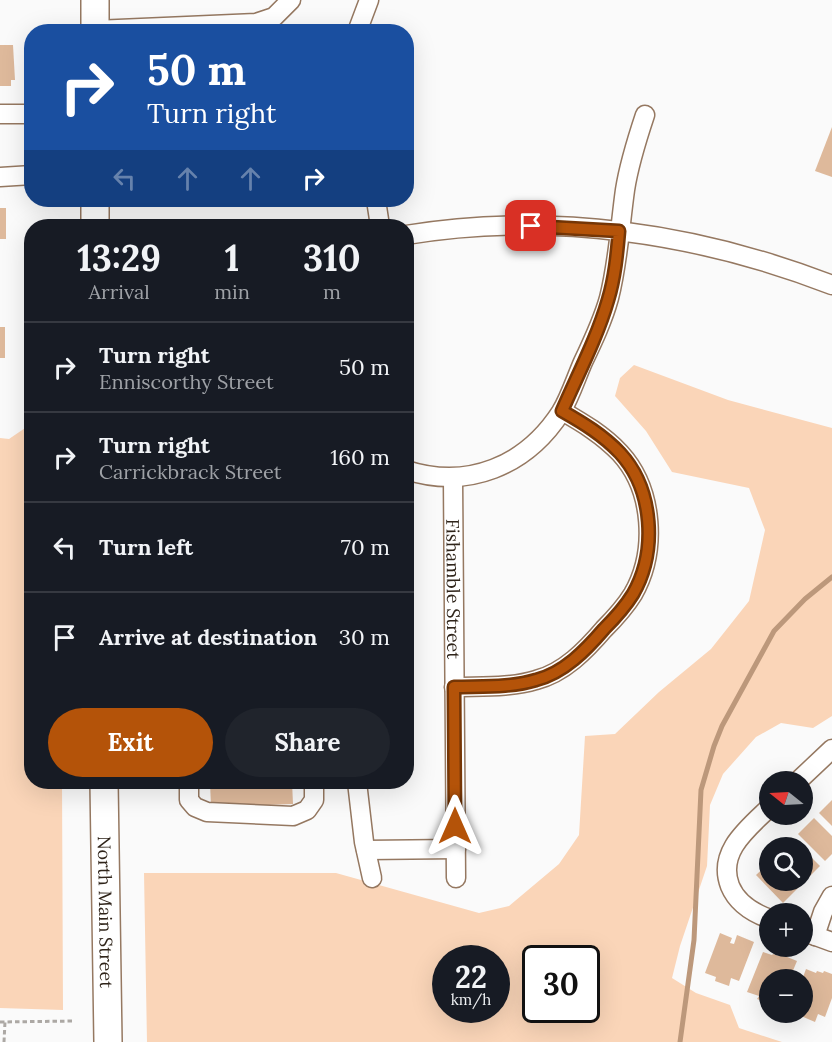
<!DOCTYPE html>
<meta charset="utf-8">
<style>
body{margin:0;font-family:Lora,serif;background:#20242c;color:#f1f3f6;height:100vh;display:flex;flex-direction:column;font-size:22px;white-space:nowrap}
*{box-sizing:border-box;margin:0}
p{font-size:20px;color:#9ea1a6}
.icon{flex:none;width:33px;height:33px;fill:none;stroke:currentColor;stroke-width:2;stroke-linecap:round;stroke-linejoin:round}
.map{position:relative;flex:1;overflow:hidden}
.sheet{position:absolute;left:24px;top:219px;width:390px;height:570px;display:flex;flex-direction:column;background:#171b24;border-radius:24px;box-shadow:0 6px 24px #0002}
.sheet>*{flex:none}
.top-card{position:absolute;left:24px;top:24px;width:390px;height:183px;border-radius:24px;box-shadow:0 6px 24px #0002;background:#1a4fa0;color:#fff;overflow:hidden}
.needle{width:39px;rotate:288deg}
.controls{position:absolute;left:759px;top:771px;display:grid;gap:12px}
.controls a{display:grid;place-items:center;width:54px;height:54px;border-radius:50%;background:#171b24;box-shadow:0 6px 24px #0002;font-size:30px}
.speed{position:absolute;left:432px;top:945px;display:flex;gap:12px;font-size:30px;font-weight:700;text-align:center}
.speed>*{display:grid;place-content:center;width:78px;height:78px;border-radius:50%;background:#171b24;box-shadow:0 6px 24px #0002;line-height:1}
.speed small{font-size:15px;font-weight:400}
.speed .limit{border:3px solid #111;border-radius:9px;background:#fff;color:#111}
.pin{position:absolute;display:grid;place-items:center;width:51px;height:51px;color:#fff;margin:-26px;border-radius:12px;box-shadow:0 3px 9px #0006}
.me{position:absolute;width:66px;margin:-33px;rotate:0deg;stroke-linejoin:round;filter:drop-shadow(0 0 4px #0008)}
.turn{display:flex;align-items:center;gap:21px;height:126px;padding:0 24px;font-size:27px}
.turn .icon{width:78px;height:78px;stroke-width:2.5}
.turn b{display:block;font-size:42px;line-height:51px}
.lanes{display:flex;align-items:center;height:57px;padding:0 24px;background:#0003;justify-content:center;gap:30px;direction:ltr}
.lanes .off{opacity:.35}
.eta{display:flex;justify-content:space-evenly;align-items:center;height:102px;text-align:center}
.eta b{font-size:36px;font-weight:700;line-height:42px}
.action{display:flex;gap:12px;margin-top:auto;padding:12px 24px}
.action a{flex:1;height:69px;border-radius:36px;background:#b45309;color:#fff;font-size:24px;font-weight:700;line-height:69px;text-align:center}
.action a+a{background:#20242c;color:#f1f3f6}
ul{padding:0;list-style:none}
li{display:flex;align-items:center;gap:18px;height:90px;padding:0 24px;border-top:2px solid #363941}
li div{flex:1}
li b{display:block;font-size:22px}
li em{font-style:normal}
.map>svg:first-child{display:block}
</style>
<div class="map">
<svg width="832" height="1042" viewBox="0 0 832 1042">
<rect width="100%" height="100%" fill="#fafafa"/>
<!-- green -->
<g fill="#fad5b8" fill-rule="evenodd">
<path d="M634,365L728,400L832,428V716L813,728L781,723L756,737L723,774L710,805L707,866L680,946L672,978L696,993L730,1005L739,1028L782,1042H147L144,873H336L479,913L509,906L559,864L579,835L585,736L615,734L659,692L711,649L749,601L765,530L749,488L672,472L646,431L615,396L620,378ZM446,958H496V1010H446ZM536,958H586V1010H536Z"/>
<polygon points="31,424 32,782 62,782 63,1010 0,1008 0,438 9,439"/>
</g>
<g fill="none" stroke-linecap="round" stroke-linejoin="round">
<!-- stream -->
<polyline stroke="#bc987b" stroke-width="5" points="680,1042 694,940 701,790 714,746 722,726 774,631 805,599 832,577"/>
</g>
<!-- building -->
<g fill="#deb99b">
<polygon points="0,45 13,45 15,80 11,80 11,86 0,86"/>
<polygon points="832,127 832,177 815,171"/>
<rect x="0" y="208" width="6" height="31"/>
<rect x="0" y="327" width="5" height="31"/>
<polygon points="210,782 292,782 293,804 211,807"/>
<polygon points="832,800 832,826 819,813"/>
<polygon points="814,818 832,836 832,854 825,861 798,834"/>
<polygon points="793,838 802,848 784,848"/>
<polygon points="802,848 820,866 804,882 802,881"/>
<polygon points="770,862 770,880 793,880 799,887 783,903 756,875"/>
<polygon points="720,933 732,938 730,943 734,944 737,935 754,942 739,981 731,978 729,986 715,981 716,977 705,973"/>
<polygon points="763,952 772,955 773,954 779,956 780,954 797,961 789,980 770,980 770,1004 757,999 759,996 747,992"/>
<polygon points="806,969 816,973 817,971 823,973 824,971 832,974 832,998 825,1017 818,1014 815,1022 801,1016 802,980"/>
</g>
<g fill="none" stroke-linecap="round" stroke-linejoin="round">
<defs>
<g id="minor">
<polyline points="95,30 256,23 274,17 291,0"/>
<polyline points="357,32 369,0"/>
<polyline points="0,114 32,114"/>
<polyline points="0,177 32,175"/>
<polyline points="376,200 380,226"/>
<path d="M406,235C549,211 698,233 832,285"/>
<path d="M406,470C468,490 526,466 561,412C570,397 576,378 583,362C593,341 603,320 609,298C618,263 620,226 625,190C629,164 637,139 645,115"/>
<path id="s1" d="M453,478L456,878"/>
<path d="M454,687C481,686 510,688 536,680C564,673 586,650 604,629C615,618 625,607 633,594C657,552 654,490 620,453C603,435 583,423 562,411"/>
<polyline points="189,782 189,800 195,807 207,812 293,816 307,810 314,800 314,782"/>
<polyline points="357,782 364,842 372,878"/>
<polyline points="797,782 832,749"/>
<path d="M770,807C747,829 717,852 730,886C737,903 753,913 770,919"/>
<polyline points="366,850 456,849"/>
<polyline points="802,931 832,942"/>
<polyline points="815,936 823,912 832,896"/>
</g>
<g id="highway">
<polyline points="95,0 95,32"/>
<polyline points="95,226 95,200"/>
<path id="s2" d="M104,782L108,1042"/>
</g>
</defs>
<!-- minor casing -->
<use href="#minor" stroke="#957861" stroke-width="21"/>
<!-- highway casing -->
<use href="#highway" stroke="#957861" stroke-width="30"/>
<!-- path -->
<g stroke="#aca8a4" stroke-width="3" stroke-dasharray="4.5 3" stroke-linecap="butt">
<polyline points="0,1022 74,1021"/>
<polyline points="4,1042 5,1022"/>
</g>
<!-- minor -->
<use href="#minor" stroke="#fff" stroke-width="18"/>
<!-- highway -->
<use href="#highway" stroke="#fff" stroke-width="27"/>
</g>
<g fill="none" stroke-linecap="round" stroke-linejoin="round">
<defs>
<path id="route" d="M455,826L454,687C481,686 510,688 536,680C564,673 586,650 604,629C615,618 625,607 633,594C657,552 654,490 620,453C603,435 583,423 562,411C578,374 597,338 608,300C615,277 617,254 619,231L531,226"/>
</defs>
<!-- route casing -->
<use href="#route" stroke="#753606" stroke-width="15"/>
<!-- route -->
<use href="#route" stroke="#b45309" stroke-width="10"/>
</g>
<g text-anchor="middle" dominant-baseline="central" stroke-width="5" stroke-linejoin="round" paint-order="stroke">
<!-- street labels -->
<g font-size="18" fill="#2f241a" stroke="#fff">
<text stroke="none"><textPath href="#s1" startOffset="111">Fishamble Street</textPath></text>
<text stroke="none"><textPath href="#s2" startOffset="130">North Main Street</textPath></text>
</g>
</g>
</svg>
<div class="controls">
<a><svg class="needle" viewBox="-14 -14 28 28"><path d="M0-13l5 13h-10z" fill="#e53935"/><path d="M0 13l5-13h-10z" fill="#9ea1a6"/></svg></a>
<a><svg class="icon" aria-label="search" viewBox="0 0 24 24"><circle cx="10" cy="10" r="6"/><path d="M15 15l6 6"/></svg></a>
<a>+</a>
<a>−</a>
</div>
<div class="speed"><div>22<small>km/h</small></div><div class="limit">30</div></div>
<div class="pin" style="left:531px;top:226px;background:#d93025"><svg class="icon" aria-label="arrive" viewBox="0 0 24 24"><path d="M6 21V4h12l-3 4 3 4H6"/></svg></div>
<svg class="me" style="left:455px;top:826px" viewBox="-20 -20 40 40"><path d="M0-17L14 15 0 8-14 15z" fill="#b45309" stroke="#fff" stroke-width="4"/></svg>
<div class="top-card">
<div class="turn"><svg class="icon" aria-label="right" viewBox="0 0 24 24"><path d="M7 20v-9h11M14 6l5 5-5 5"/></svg><div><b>50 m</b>Turn right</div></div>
<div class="lanes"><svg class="icon off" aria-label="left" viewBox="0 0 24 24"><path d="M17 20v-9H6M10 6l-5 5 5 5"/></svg><svg class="icon off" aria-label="ahead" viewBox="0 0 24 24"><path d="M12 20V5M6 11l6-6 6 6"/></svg><svg class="icon off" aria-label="ahead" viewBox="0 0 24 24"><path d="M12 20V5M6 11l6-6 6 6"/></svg><svg class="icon" aria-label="right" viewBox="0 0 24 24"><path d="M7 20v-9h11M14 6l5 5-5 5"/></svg></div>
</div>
<section class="sheet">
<div class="eta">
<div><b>13:29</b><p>Arrival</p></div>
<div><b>1</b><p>min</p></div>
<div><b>310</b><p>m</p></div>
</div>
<ul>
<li><svg class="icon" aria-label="right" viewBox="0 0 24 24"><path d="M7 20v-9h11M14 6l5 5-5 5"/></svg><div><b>Turn right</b><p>Enniscorthy Street</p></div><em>50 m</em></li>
<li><svg class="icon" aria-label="right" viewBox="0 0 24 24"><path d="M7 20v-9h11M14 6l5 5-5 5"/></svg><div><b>Turn right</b><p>Carrickbrack Street</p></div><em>160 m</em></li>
<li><svg class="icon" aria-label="left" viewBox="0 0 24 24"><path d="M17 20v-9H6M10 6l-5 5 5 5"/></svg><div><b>Turn left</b></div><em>70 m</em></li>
<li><svg class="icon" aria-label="arrive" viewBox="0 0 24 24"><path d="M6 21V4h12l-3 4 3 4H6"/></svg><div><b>Arrive at destination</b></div><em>30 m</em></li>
</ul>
<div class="action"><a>Exit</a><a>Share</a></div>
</section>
</div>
